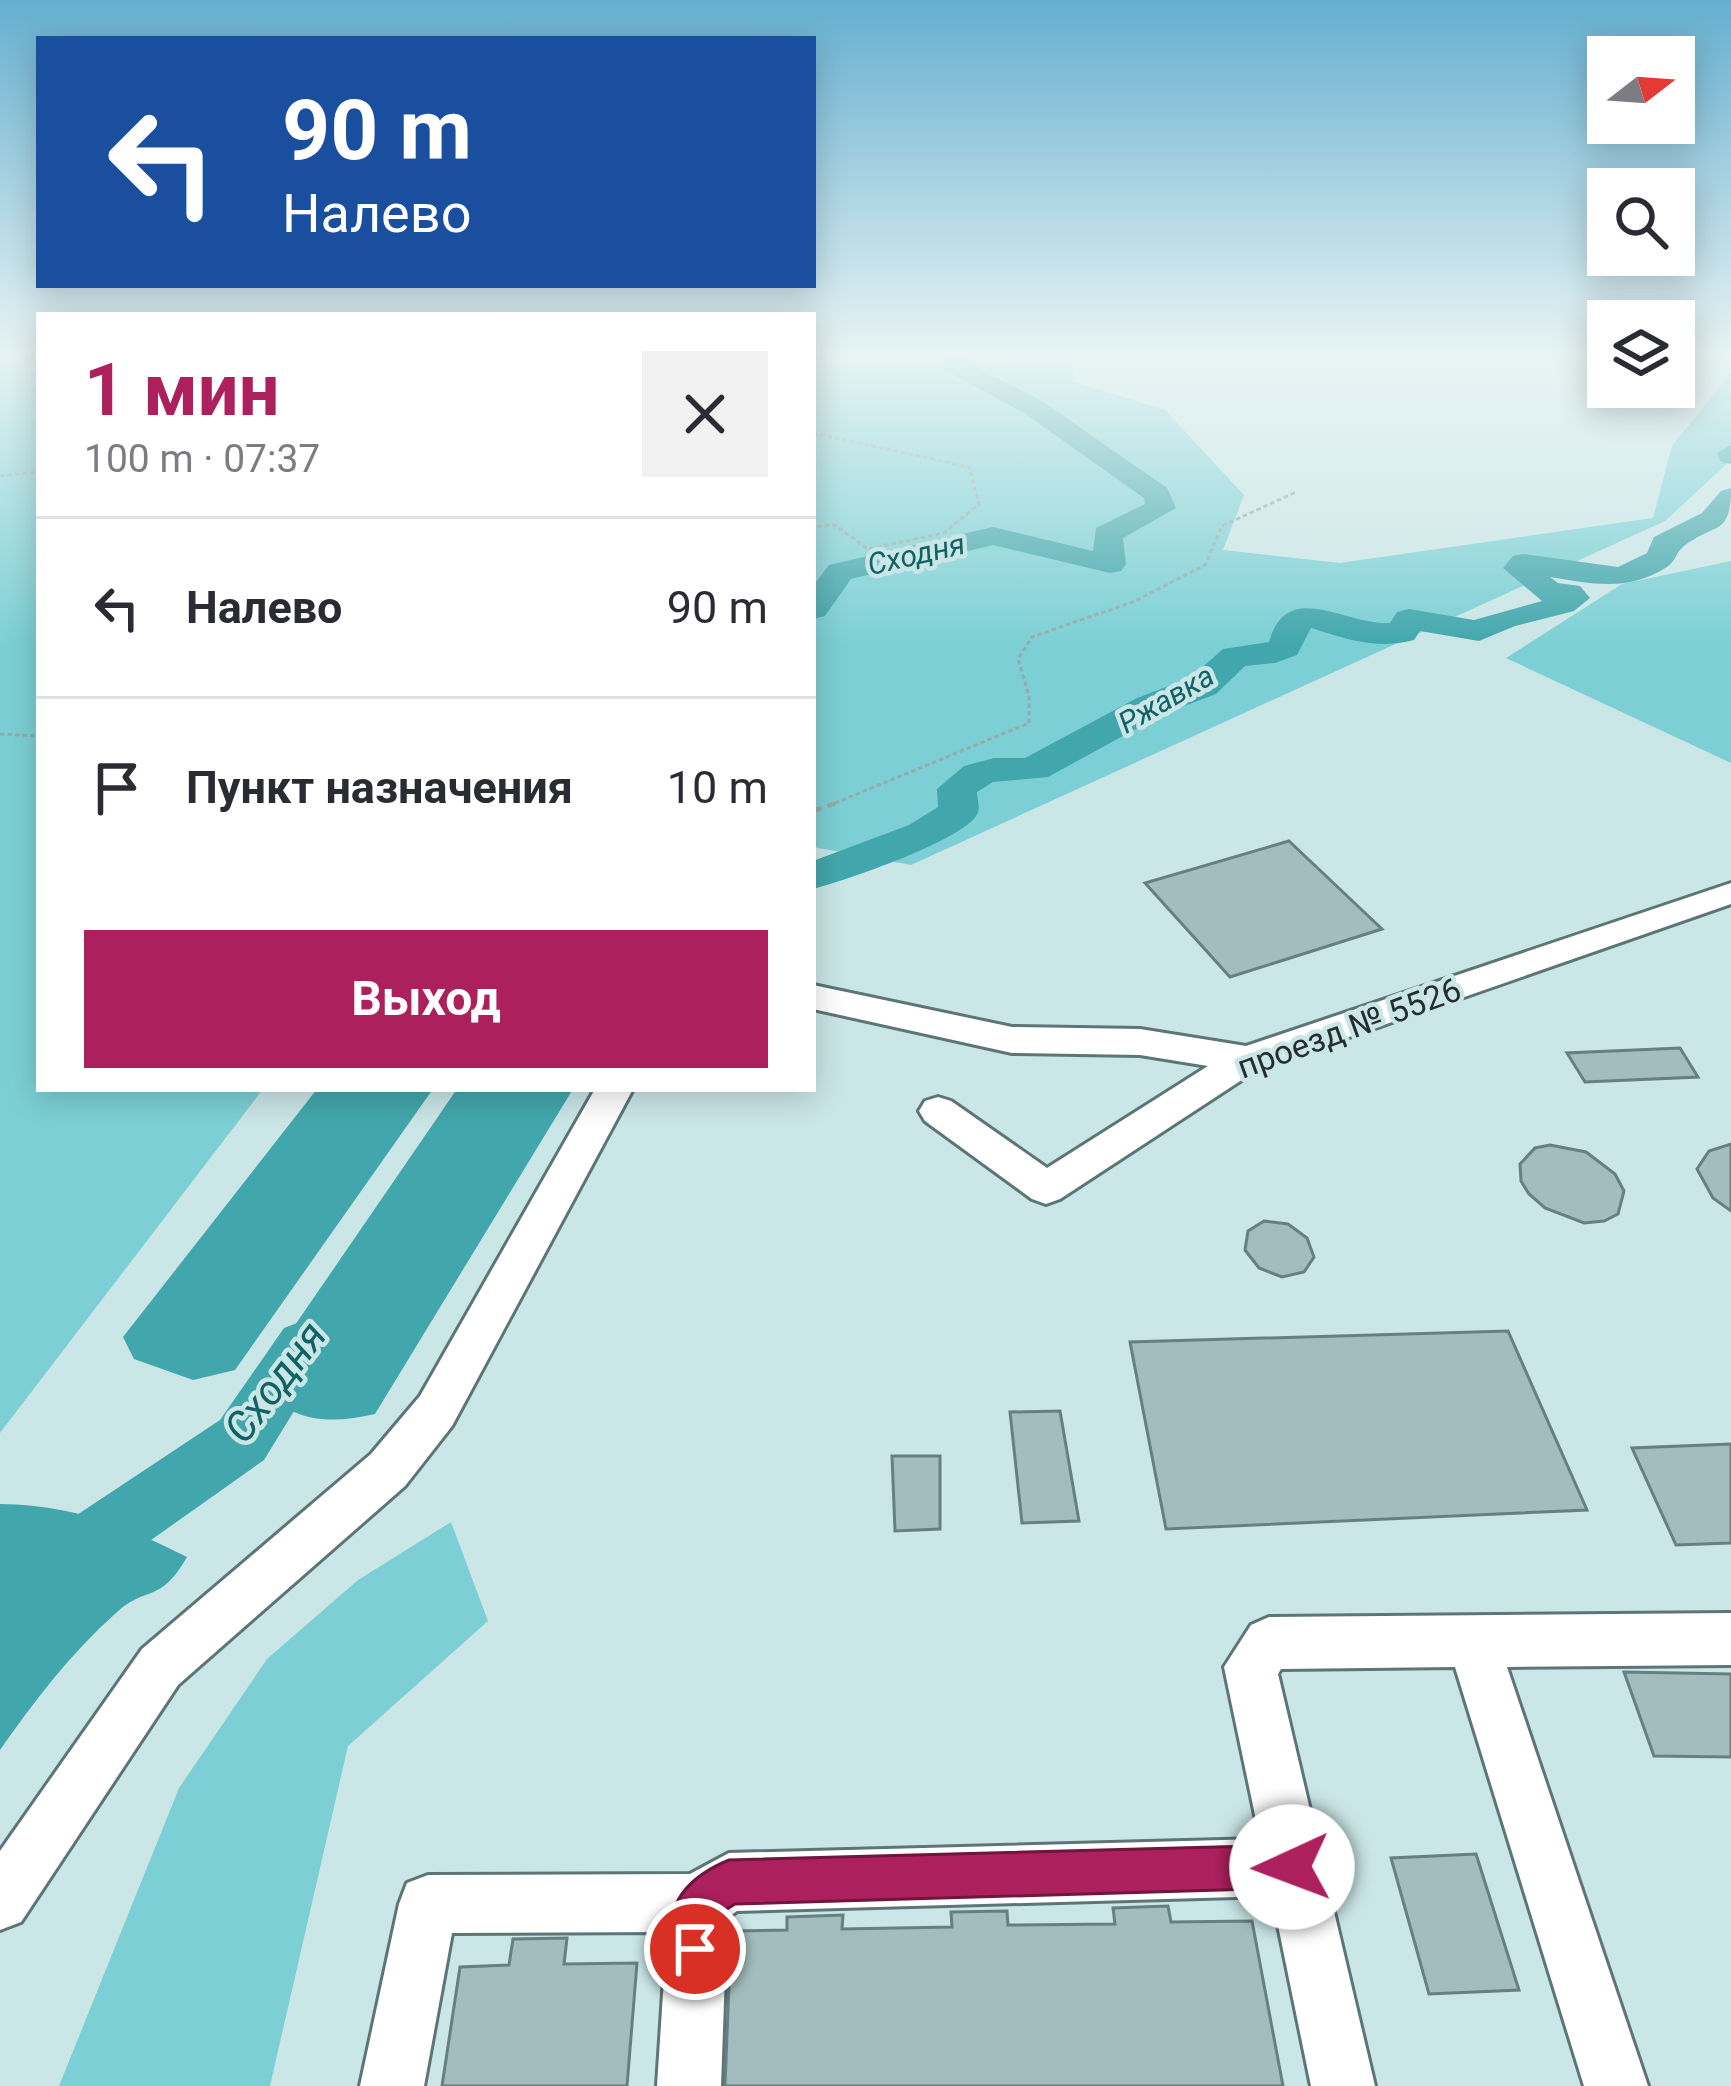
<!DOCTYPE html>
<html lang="ru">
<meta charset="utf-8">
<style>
body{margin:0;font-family:Roboto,sans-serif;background:#f2f2f3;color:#2b2b33;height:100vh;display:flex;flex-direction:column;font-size:45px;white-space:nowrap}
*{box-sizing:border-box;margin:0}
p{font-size:39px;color:#7c7c81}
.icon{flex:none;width:66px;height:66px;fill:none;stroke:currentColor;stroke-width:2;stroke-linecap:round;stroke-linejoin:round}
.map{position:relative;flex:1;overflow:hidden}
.details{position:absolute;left:36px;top:312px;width:780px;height:780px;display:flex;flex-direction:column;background:#fff;border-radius:0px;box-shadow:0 6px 30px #0003}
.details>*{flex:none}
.banner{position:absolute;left:36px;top:36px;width:780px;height:252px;border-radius:0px;box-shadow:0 6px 30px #0003;background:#1a4fa0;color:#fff;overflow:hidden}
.needle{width:78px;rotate:73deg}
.buttons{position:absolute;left:1587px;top:36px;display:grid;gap:24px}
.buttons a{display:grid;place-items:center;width:108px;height:108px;border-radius:0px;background:#fff;box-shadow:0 6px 30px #0003;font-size:60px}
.pin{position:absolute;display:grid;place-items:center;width:102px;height:102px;color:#fff;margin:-51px;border:6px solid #fff;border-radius:50%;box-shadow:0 3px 12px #0007}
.me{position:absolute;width:132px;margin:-66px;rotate:268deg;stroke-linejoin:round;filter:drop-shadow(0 0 9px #0008)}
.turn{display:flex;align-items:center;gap:42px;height:252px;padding:0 48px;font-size:54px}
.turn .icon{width:156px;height:156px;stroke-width:2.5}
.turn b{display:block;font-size:84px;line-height:102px}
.round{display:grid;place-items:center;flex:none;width:126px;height:126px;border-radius:0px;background:#f2f2f3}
.overview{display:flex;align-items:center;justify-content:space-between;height:204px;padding:0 48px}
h1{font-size:72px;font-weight:700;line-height:90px;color:#ad205e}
.action{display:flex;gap:24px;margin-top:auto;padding:24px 48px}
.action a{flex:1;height:138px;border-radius:0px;background:#ad205e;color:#fff;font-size:48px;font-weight:700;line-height:138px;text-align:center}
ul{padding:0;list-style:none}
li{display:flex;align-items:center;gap:36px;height:180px;padding:0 48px;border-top:3px solid #e1e1e2}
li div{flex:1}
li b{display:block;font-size:45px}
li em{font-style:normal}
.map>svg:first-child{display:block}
</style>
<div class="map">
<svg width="1731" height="2086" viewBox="0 0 1731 2086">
<rect width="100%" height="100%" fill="#cbe6e7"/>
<!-- green -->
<g fill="#7cd0d5">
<polygon points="0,353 39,353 39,1089 263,1089 0,1433"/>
<polygon points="813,353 1072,353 1075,382 1165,410 1244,495 1223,550 1340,563 1653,518 1672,446 1731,373 1731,460 1665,521 911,865 813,847"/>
<polygon points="1731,561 1731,763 1506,658 1622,584"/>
<polygon points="451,1522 488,1621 348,1746 270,2086 59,2086 179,1788 267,1659 358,1580"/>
</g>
<!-- water -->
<g fill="#42a7ac">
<polygon points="317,1089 433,1089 235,1370 193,1380 134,1359 123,1337"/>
<path d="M457,1089H573L375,1414C329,1425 285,1423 258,1379Z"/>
<path d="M0,1504C73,1505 123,1525 187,1557C159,1605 148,1584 116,1613C72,1652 34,1701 0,1750Z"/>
</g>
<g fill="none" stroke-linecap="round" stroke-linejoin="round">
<!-- river -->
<g fill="#42a7ac" fill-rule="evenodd">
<polygon points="942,353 966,353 966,362 1042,401 1167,488 1176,508 1123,538 1126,564 1121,571 1110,573 993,545 851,579 825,616 813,619 813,586 829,565 993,527 1093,551 1096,528 1145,504 1144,498 1024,413 945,370"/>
<polygon points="1731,445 1731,464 1721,462 1717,453"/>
<path d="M1731,488C1731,537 1715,522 1684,546C1676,552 1676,561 1667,567C1628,592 1593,584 1550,577L1558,583L1580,586L1590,598L1574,611L1515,626L1479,641L1420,631L1414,640C1376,650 1346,639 1311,628L1297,655L1275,663L1245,666L1216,694L1163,714L1048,777L993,782L977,792C977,799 980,806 978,812C971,838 841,882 813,889V861L909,825L938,807L937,789L964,766L994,758H1025L1137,698L1190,678L1223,649L1269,642C1287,578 1344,625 1390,623L1397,612L1409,609L1474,620L1542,601L1503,568L1513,556L1524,554L1618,567L1647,553L1654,537L1702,513L1721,491Z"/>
<polygon points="305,1320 326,1328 334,1346 264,1460 24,1630 0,1640 0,1566 220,1420 284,1328"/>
</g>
</g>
<!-- building -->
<g fill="#a3bdbe" stroke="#677f81" stroke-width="3">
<polygon points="1289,841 1382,929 1230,977 1145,883"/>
<polygon points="1680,1048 1698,1077 1585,1082 1567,1053"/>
<polygon points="1731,1144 1731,1211 1713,1198 1697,1169 1709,1151"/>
<polygon points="1550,1145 1586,1152 1615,1174 1624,1191 1618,1214 1604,1221 1584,1223 1545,1208 1529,1194 1521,1181 1520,1164 1535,1148"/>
<polygon points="1264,1221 1288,1224 1307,1238 1314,1257 1304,1272 1282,1277 1259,1268 1245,1250 1248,1231"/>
<polygon points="1508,1331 1587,1510 1166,1529 1130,1342"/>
<polygon points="1060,1411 1079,1521 1022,1523 1010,1412"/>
<polygon points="1731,1444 1731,1543 1676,1545 1632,1448"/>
<polygon points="892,1456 940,1456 940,1529 895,1531"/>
<polygon points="1624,1672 1731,1674 1731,1757 1654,1756"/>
<polygon points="1476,1854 1519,1990 1429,1994 1391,1858"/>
<polygon points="1168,1906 1171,1922 1252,1921 1283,2086 725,2086 731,1931 787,1930 787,1917 843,1915 842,1929 952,1927 951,1912 1007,1911 1008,1925 1115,1924 1113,1908"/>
<polygon points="567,1938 564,1964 637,1963 627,2086 442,2086 460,1967 509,1965 513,1939"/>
</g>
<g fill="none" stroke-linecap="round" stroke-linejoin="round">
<defs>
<g id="minor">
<polygon points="1731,883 1731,904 1260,1068 1060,1199 1046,1204 1032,1199 925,1121 919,1111 925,1101 938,1097 951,1101 1047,1168 1208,1066 1140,1055 1012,1053 813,1009 813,985 1012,1027 1140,1029 1246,1046"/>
<polygon points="595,1089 633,1089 452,1426 405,1486 178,1685 21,1922 0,1930 0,1851 142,1649 371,1454 420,1396"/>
<polygon points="1731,1613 1731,1665 1507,1667 1648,2086 1584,2086 1455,1667 1281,1669 1278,1674 1375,2086 1311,2086 1272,1896 737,1911 727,1918 721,2086 657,2086 667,1932 452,1933 424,2086 360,2086 399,1904 407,1883 428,1875 690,1874 729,1853 1260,1839 1224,1667 1251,1625 1269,1617"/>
</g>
</defs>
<!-- minor casing -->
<use href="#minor" stroke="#5d7577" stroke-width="6"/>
<!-- path-far1 -->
<g stroke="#96abac" stroke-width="3" stroke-dasharray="4.5 3" stroke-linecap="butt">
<polyline points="813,433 969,467 979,504 944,533 868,549 835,525 813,527"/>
<polyline points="0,476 39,472"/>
<polyline points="0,734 39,736"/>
<polyline points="828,806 1029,723 1029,696 1018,659 1032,637 1135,601 1205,565 1222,526 1296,492"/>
</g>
<!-- path -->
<polyline stroke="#96abac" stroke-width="4.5" stroke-dasharray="9 6" stroke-linecap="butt" points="813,811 836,803"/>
<!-- minor -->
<use href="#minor" fill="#fff" fill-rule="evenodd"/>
</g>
<!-- sky -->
<linearGradient id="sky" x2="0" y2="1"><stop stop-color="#65afd0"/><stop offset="0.55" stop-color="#e8f4f4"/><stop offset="1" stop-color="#e8f4f4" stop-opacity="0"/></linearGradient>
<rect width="1731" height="645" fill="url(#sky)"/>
<!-- route -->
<path fill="#ad205e" stroke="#70153d" stroke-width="3" d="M1292,1845L1308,1851L1314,1867L1308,1882L1292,1888L735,1904L719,1914L718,1949L711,1965L695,1971L679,1965C658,1913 681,1880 729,1860Z"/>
<g text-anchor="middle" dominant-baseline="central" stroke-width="9" stroke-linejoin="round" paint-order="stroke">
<!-- far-water labels -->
<g font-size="30" font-style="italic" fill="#0f6367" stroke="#cbe6e7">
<text transform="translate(916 554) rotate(-13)">Сходня</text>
<text transform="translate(1166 699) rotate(-30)">Ржавка</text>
</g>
<!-- street labels -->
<g font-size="33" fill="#242e2f" stroke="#cbe6e7">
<text transform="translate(1349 1028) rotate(-20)">проезд № 5526</text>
</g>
<!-- near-water labels -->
<g font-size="42" font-style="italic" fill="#0f6367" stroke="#cbe6e7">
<text transform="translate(275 1382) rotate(-53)">Сходня</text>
</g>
</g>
</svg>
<div class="buttons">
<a><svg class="needle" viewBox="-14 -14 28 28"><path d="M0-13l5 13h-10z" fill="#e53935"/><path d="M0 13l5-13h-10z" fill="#7c7c81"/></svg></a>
<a><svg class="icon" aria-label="search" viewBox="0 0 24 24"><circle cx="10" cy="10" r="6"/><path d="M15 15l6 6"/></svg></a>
<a><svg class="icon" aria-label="layers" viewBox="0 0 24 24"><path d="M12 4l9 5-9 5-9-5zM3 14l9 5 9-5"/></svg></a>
</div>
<div class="pin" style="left:695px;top:1949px;background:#d93025"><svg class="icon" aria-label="arrive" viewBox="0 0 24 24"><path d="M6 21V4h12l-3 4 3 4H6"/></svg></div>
<svg class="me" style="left:1292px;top:1867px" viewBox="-20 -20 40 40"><circle r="19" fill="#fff"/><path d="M0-13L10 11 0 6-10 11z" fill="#ad205e"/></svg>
<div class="banner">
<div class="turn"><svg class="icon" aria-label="left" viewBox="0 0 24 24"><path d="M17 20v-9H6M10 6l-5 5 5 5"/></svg><div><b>90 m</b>Налево</div></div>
</div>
<section class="details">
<div class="overview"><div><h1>1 мин</h1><p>100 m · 07:37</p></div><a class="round"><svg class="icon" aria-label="close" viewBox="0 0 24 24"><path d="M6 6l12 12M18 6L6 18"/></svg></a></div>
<ul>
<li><svg class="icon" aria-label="left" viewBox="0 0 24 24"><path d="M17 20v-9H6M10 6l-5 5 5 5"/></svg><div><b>Налево</b></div><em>90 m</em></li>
<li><svg class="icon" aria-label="arrive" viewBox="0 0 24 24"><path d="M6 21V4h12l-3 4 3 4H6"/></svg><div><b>Пункт назначения</b></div><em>10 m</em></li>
</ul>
<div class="action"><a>Выход</a></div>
</section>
</div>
